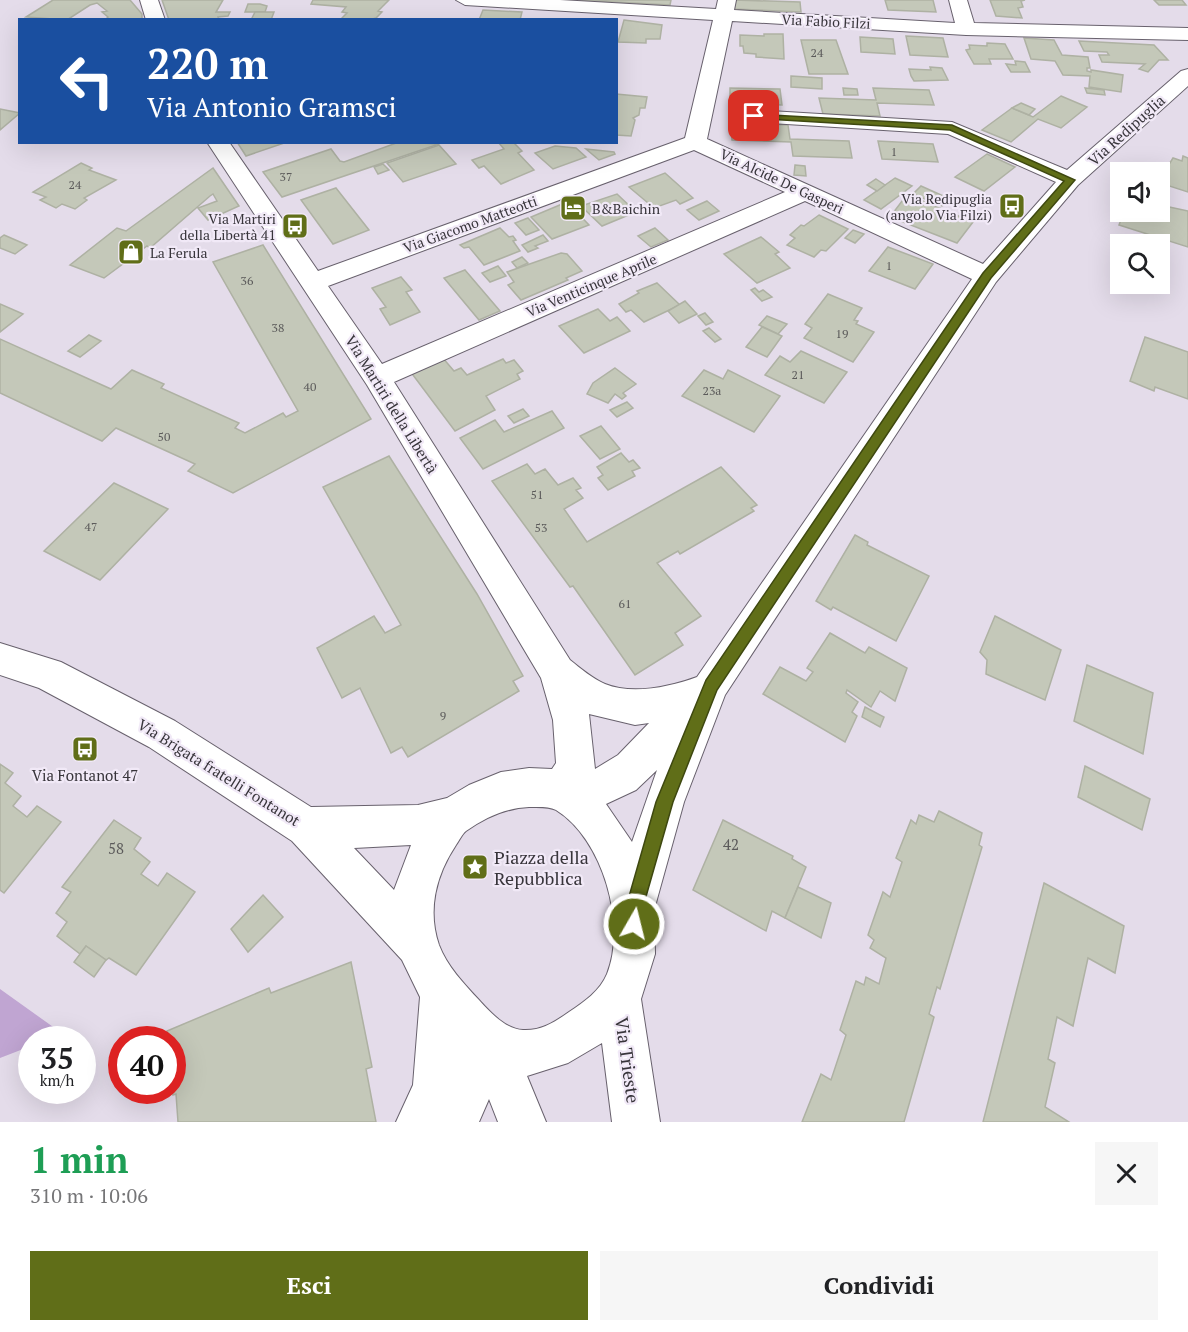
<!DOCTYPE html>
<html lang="it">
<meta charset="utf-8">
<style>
body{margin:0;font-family:"PT Serif",serif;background:#f6f6f6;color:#202124;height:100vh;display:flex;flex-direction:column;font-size:22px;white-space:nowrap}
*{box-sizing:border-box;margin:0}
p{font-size:20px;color:#757577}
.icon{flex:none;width:33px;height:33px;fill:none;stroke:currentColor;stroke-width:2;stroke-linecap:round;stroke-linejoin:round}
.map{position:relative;height:1122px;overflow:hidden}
.details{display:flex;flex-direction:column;background:#fff;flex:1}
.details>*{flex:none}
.banner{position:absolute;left:18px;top:18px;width:600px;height:126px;border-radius:0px;box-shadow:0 6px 24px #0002;background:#1a4fa0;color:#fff;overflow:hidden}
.buttons{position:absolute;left:1110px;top:162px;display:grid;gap:12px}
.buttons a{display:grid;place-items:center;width:60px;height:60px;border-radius:0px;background:#fff;box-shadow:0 6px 24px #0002;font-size:30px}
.speed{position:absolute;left:18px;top:1026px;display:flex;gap:12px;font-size:30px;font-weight:700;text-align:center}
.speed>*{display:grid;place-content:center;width:78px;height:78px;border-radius:50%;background:#fff;box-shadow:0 6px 24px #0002;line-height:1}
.speed small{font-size:15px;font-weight:400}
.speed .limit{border:9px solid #d22;background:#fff;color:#111}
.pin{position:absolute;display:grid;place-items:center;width:51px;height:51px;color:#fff;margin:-26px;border-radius:12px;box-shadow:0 3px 9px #0006}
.me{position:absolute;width:66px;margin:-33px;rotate:8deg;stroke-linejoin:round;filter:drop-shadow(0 0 4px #0008)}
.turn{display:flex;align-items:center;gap:21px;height:126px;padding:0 30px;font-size:27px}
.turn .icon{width:78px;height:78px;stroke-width:2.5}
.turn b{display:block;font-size:42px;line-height:51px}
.round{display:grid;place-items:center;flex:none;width:63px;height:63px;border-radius:0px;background:#f6f6f6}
.headline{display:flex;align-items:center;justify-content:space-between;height:102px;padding:0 30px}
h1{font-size:36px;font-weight:700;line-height:45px;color:#1e9e55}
.action{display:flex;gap:12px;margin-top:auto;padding:12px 30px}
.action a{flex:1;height:69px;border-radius:0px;background:#606e18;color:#fff;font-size:24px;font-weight:700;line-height:69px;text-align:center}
.action a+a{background:#f6f6f6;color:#202124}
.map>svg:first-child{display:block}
</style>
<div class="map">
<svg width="1188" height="1122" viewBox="0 0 1188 1122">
<rect width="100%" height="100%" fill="#e4dcea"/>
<!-- green -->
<polygon fill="#c0a5d2" points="0,989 63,1034 47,1039 32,1040 31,1046 0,1058"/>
<!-- building -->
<g fill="#c4c8b9" stroke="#aeb1a3" stroke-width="1.5">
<polygon points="53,0 130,0 142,14 142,20 105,20 108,17 102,12 107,11 97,3 90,5 67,20 26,17"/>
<polygon points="162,0 223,0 216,12 230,12 228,16 218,17 219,20 169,20"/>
<polygon points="313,0 389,0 378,11 382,12 376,18 369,20 340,20 347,13 342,12 346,7 311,4"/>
<polygon points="579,0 671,0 670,5"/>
<polygon points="734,0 800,2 801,12 734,9"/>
<polygon points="885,0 933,0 936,12 888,10"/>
<polygon points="990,0 1025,0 1021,1 1023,7 1018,8 1022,18 996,16"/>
<polygon points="1154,0 1182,0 1186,5 1159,5"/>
<polygon points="248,4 260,4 267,6 265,12 245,12"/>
<polygon points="483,10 522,12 520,20 479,20"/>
<polygon points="255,12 274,12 271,20 251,20"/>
<polygon points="624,20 662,25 660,39 646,39 646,43 618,42"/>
<polygon points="764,34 783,34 784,59 756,57 756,54 744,53 743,46 740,46 740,35 764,36"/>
<polygon points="906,36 943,38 948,57 910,55"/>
<polygon points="860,37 893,39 895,54 861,52"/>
<polygon points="1024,38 1054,40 1062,55 1088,57 1090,68 1087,68 1087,71 1091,72 1091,70 1123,75 1121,92 1089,87 1090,76 1063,75 1055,61 1031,59"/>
<polygon points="801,40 836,40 848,74 809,74"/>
<polygon points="1079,41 1154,45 1168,60 1159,60 1148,72 1139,69 1145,64 1102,62 1099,55 1109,55 1107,52 1084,51"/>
<polygon points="987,43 1005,44 1013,59 989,59 991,64 974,64 966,50 970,49 969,45 987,46"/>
<polygon points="1015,61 1025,62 1030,72 1011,72 1006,64 1016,65"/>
<polygon points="930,67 942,68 948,80 914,81 911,76 909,69 931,70"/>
<polygon points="791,76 822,78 822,89 791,87"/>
<polygon points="730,88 780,89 782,105 730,103"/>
<polygon points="843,88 857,89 858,95 844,95"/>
<polygon points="873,88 929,90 934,105 877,103 880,116 823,114 819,98 876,100"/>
<polygon points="1085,88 1104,90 1105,95 1087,93"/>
<polygon points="616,94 647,97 645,108 640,108 639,115 633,118 635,120 631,136 616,135"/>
<polygon points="1061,96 1087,107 1061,128 1038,119 1011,142 982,130 1012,108 1033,117"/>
<polygon points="1021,103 1035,109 1029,115 1012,108"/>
<polygon points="0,109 20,113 0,130"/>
<polygon points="731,123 788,125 790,139 849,141 852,158 793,156 791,142 732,140"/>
<polygon points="878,141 933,144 938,162 882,159"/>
<polygon points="237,142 287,142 246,156"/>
<polygon points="399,142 439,144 282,197 263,172 331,149 340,161 344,162"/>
<polygon points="498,142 513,142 522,151 518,153 534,170 501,184 484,166 479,168 472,160 504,149"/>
<polygon points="439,145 456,164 403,182 387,163"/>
<polygon points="555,146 576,148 586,157 553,169 535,153"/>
<polygon points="586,149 614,152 615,154 599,160"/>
<polygon points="987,154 1015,167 984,191 955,177"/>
<polygon points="1183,156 1188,158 1188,192 1160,183 1157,172 1161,164 1168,166 1173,158 1182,161"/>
<polygon points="81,163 92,168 89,170 116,180 84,198 87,200 75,209 62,204 56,208 40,200 46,197 33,192"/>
<polygon points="383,164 389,170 378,174 374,167"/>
<polygon points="795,165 805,166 806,176 794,175"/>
<polygon points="213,168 239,206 208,220 198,208 217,201 213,194 210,196 150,248 147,246 104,278 70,265 117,228 126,231"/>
<polygon points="665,173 693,198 680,204 676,200 654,208 629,187"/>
<polygon points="895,178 912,186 881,209 864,200"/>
<polygon points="876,179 885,185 877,191 867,185"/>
<polygon points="921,186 950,199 942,206 913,194"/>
<polygon points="336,188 369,230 333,244 301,200"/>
<polygon points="617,194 636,212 602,226 581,206"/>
<polygon points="920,200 973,222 957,243 890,217 902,201 915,205"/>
<polygon points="707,201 719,211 699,220 687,210"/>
<polygon points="567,202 589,225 552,239 531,217"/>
<polygon points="1160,205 1188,211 1188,247 1119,225 1124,212 1160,212"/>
<polygon points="819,215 848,229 826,251 821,250 814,257 787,245 795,238 790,235 801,225 804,226"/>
<polygon points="528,218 539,230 526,235 515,223"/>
<polygon points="500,228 509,237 513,236 516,240 513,241 520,251 484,265 469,247 464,248 460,245"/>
<polygon points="655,228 668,240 651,247 638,236"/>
<polygon points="853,230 864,234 855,243 845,238"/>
<polygon points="4,235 27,245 15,254 0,248 0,238"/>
<polygon points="543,235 548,241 535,246 538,248 528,252 522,245"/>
<polygon points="761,237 779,252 775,254 790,268 757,283 724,254"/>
<polygon points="263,245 371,419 233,493 188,471 195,464 116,428 102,441 0,393 0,339 111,389 132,370 164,384 161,388 239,423 235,428 245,433 283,413 286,417 298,411 213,262"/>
<polygon points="888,247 933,264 915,289 869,271"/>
<polygon points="561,253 567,254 582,271 566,278 568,280 521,300 508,285 514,282 507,272"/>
<polygon points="522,257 528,263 517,268 512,262"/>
<polygon points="498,266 506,276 490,282 482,273"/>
<polygon points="465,270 500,311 479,320 444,278"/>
<polygon points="401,277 412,290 406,292 420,312 390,325 380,309 386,307 372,288"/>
<polygon points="657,283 680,305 644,322 631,310 626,312 619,304 639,293 637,291"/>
<polygon points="755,288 759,292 763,290 772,297 762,301 751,290"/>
<polygon points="828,294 862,308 854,320 858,321 856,324 874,332 853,362 804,338 812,328 805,324"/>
<polygon points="685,301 697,314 679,323 668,311"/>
<polygon points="0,304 23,314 0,332"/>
<polygon points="598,309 610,321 617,317 630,331 584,353 559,326"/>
<polygon points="705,313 713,322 706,325 698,316"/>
<polygon points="767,316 787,324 778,334 759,325"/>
<polygon points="762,327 782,336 767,357 746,347"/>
<polygon points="709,328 721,339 715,342 703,331"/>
<polygon points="89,335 101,341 80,357 68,351"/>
<polygon points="1145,337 1188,352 1188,399 1155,387 1154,391 1130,381"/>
<polygon points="801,351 847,372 824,403 765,375 780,356 790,362"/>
<polygon points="442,357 454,371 461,368 467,375 503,359 506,363 514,360 523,371 517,374 520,379 486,396 495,410 455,431 410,371"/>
<polygon points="615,368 636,384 623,393 626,396 622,399 615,394 608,403 587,394 593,383"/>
<polygon points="704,370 723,379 728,370 780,396 754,432 682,396"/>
<polygon points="627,402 633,408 617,417 610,410"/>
<polygon points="523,409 529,416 514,423 508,416"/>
<polygon points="552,411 564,428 483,469 460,438 495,420 504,432"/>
<polygon points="601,426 620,449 600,459 580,436"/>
<polygon points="621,453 629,462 633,460 640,468 632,471 635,476 608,490 598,478 603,475 597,467"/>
<polygon points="389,456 477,594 523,676 513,681 519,691 408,757 402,747 391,753 360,688 342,698 317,648 374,616 385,633 401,625 323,487"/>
<polygon points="527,464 535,474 545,469 558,485 573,478 581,488 576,490 583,498 564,509 587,542 721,467 757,505 751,508 754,511 680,554 678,551 657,563 701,616 675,633 683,645 635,675 573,586 570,587 492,481"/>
<polygon points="114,483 168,509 100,580 44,551"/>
<polygon points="855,535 868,542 867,545 929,576 896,641 833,607 831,610 816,601"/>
<polygon points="995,616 1061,650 1045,700 986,674 987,660 980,652"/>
<polygon points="830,633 865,653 869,647 907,668 895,701 880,691 871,707 847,690 846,693 858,702 852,712 857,716 845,742 763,694 780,667 806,681 813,672 807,668"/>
<polygon points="1087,665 1153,693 1143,754 1074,721"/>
<polygon points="865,707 884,717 880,727 862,717"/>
<polygon points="0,764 13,773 5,783 21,796 13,806 27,817 37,806 61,822 4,893 0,890"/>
<polygon points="1085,766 1150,799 1142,830 1078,797"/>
<polygon points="939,811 982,833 979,845 982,847 940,989 937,987 929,1014 934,1017 904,1122 802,1122 821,1074 831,1080 846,1035 840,1030 856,981 864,985 866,977 879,984 886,958 870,948 874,940 868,935 883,892 890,897 902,862 896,858 911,820 916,824 919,815 934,822"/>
<polygon points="114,820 141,838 134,849 150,862 141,874 158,886 167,873 195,892 136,975 109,958 106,960 86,946 80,954 57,936 67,922 56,913 71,892 62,887"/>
<polygon points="723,820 793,856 792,859 806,867 785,918 772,911 766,931 693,890"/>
<polygon points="1044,883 1124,926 1115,973 1088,958 1073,1026 1057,1017 1048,1059 1055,1063 1045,1107 1069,1122 983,1122"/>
<polygon points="798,887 831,903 821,938 785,918"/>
<polygon points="263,895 283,917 248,952 231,929"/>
<polygon points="86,946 106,960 94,977 74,962"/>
<polygon points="351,962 372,1067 366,1069 376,1122 178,1122 176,1094 173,1095 172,1090 172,1040 168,1040 167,1031 269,988 271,993"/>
</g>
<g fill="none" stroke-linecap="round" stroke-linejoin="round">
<defs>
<g id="minor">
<polygon points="140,0 158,0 165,20 146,20"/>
<path d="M456,0H560L716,9L718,0H736L734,10L955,23L949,0H967L974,23L1188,28V40L966,35L732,21L707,139L983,264L1056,182L948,134L754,122L746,121L743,116L746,111L754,110L952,122L1067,170L1181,71L1188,69V86L1078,185L996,282L725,695L684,802L654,910L655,954L641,999L660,1122H612L602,1043L568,1063L527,1076L546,1122H498L489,1099L479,1122H396L413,1085L420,997L402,960L292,841L149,747L39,688L0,675V643L61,662L175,721L311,807L418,805L447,798L469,785L501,772L529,768L552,769L556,763L553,720L541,678L367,385L207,142H229L318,271L685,138L713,20L465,5ZM694,150L785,192L382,364L328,286ZM805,201L972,279L697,677C670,687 632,695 605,684C593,679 580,668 570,660L394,382ZM589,714L635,725L649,723L618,755L595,769ZM657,770L632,842L606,804L636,790ZM529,807C537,807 549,806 556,810C603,839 627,924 607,974C600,991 584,1002 569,1012C555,1022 541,1031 523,1030C505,1029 490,1012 479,1000C464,984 447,966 439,945C427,910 436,875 456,845C459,841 462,834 466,831C486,817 506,808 529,807ZM411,845L394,890L354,848Z"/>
</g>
</defs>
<!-- minor casing -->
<use href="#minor" stroke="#68616d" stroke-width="2"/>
<!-- minor -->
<use href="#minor" fill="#fff" fill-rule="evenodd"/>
</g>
<!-- route -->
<polygon fill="#606e18" stroke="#3e4810" stroke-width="1.5" points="754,114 952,125 1075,180 991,278 717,690 673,802 643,907 640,930 634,933 628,930 626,907 656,802 706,680 983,273 1064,181 950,130 751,118 751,115"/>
<!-- icons -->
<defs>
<symbol id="bus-square" viewBox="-11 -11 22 22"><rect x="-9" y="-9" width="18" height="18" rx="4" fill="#606e18" stroke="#f1e9f7"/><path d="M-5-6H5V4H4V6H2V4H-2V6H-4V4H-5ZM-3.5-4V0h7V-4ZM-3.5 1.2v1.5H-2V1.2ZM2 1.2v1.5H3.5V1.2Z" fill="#fff"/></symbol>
<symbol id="hotel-square" viewBox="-11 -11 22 22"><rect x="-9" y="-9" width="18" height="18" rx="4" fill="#606e18" stroke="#f1e9f7"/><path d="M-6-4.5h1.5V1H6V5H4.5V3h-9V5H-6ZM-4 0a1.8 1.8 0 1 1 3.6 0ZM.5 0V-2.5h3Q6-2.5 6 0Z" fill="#fff"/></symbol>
<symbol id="shop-square" viewBox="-11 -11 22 22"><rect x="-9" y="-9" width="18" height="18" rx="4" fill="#606e18" stroke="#f1e9f7"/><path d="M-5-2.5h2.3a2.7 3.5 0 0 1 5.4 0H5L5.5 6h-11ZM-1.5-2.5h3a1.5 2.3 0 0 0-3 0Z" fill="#fff"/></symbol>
<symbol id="sight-square" viewBox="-11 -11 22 22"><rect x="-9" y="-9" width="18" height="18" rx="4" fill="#606e18" stroke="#f1e9f7"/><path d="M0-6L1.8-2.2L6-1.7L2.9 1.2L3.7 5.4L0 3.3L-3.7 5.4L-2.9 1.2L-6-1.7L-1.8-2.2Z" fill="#fff"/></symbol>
</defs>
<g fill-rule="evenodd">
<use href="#bus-square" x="997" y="191" width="30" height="30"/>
<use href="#hotel-square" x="558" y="193" width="30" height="30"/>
<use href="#bus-square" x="280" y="211" width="30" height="30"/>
<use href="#shop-square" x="116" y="237" width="30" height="30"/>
<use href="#bus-square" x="70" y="734" width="30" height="30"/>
<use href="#sight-square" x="460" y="852" width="30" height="30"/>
</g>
<g text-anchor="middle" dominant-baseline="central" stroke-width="4.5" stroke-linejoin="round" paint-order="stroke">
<!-- number labels -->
<g font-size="12" fill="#5b5a5a">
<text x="817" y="52">24</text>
<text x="894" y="151">1</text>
<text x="286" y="176">37</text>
<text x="75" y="184">24</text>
<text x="889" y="265">1</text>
<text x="247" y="280">36</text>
<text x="278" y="327">38</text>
<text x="842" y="333">19</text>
<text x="798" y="374">21</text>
<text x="310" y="386">40</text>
<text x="712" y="390">23a</text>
<text x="164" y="436">50</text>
<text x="537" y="494">51</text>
<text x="91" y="526">47</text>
<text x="541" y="527">53</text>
<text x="625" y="603">61</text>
<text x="443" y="715">9</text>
</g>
<!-- far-street labels -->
<g font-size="14" fill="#38353b" stroke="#f1e9f7">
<text transform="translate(826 21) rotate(3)">Via Fabio Filzi</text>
<text transform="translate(782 181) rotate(25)">Via Alcide De Gasperi</text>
<text transform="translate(470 224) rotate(-20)">Via Giacomo Matteotti</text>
<text transform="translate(591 285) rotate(-23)">Via Venticinque Aprile</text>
</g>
<!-- far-poi labels -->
<g font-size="14" fill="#38353b" stroke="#f1e9f7" text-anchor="end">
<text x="992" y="198">Via Redipuglia<tspan x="992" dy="16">(angolo Via Filzi)</tspan></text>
<text x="592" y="208" text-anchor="start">B&amp;Baichin</text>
<text x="276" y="218">Via Martiri<tspan x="276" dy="16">della Libertà 41</tspan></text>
<text x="150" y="252" text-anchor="start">La Ferula</text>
</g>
<!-- street labels -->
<g font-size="15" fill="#38353b" stroke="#f1e9f7">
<text transform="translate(1126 130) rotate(-42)">Via Redipuglia</text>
<text transform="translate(392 404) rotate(58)">Via Martiri della Libertà</text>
<text transform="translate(219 772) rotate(32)">Via Brigata fratelli Fontanot</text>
</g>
<!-- poi labels -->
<g font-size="15" fill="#38353b" stroke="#f1e9f7">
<text x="85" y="775">Via Fontanot 47</text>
</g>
<!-- near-number labels -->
<g font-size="15" fill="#5b5a5a">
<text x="731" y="844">42</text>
<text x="116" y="848">58</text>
</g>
<!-- near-poi labels -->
<g font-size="18" fill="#38353b" stroke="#f1e9f7" text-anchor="start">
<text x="494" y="857">Piazza della<tspan x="494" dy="21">Repubblica</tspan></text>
</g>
<!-- near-street labels -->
<g font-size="18" fill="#38353b" stroke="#f1e9f7">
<text transform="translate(628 1060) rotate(82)">Via Trieste</text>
</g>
</g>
</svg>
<div class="buttons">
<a><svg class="icon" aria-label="sound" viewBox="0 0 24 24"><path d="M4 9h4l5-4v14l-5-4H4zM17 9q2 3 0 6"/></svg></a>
<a><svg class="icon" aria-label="search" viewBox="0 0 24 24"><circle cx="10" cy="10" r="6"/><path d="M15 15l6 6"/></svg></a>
</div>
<div class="speed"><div>35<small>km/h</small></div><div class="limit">40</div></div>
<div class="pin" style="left:754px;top:116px;background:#d93025"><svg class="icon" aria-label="arrive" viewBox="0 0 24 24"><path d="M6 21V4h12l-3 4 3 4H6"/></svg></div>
<svg class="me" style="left:634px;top:924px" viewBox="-20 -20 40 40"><circle r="17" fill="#606e18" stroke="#fff" stroke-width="3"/><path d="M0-11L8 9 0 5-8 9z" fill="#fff"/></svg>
<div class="banner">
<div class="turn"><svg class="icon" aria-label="left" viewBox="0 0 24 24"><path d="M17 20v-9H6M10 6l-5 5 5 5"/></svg><div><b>220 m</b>Via Antonio Gramsci</div></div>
</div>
</div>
<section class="details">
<div class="headline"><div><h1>1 min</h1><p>310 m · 10:06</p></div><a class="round"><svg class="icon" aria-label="close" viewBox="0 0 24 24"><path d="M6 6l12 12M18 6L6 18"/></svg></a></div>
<div class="action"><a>Esci</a><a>Condividi</a></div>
</section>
